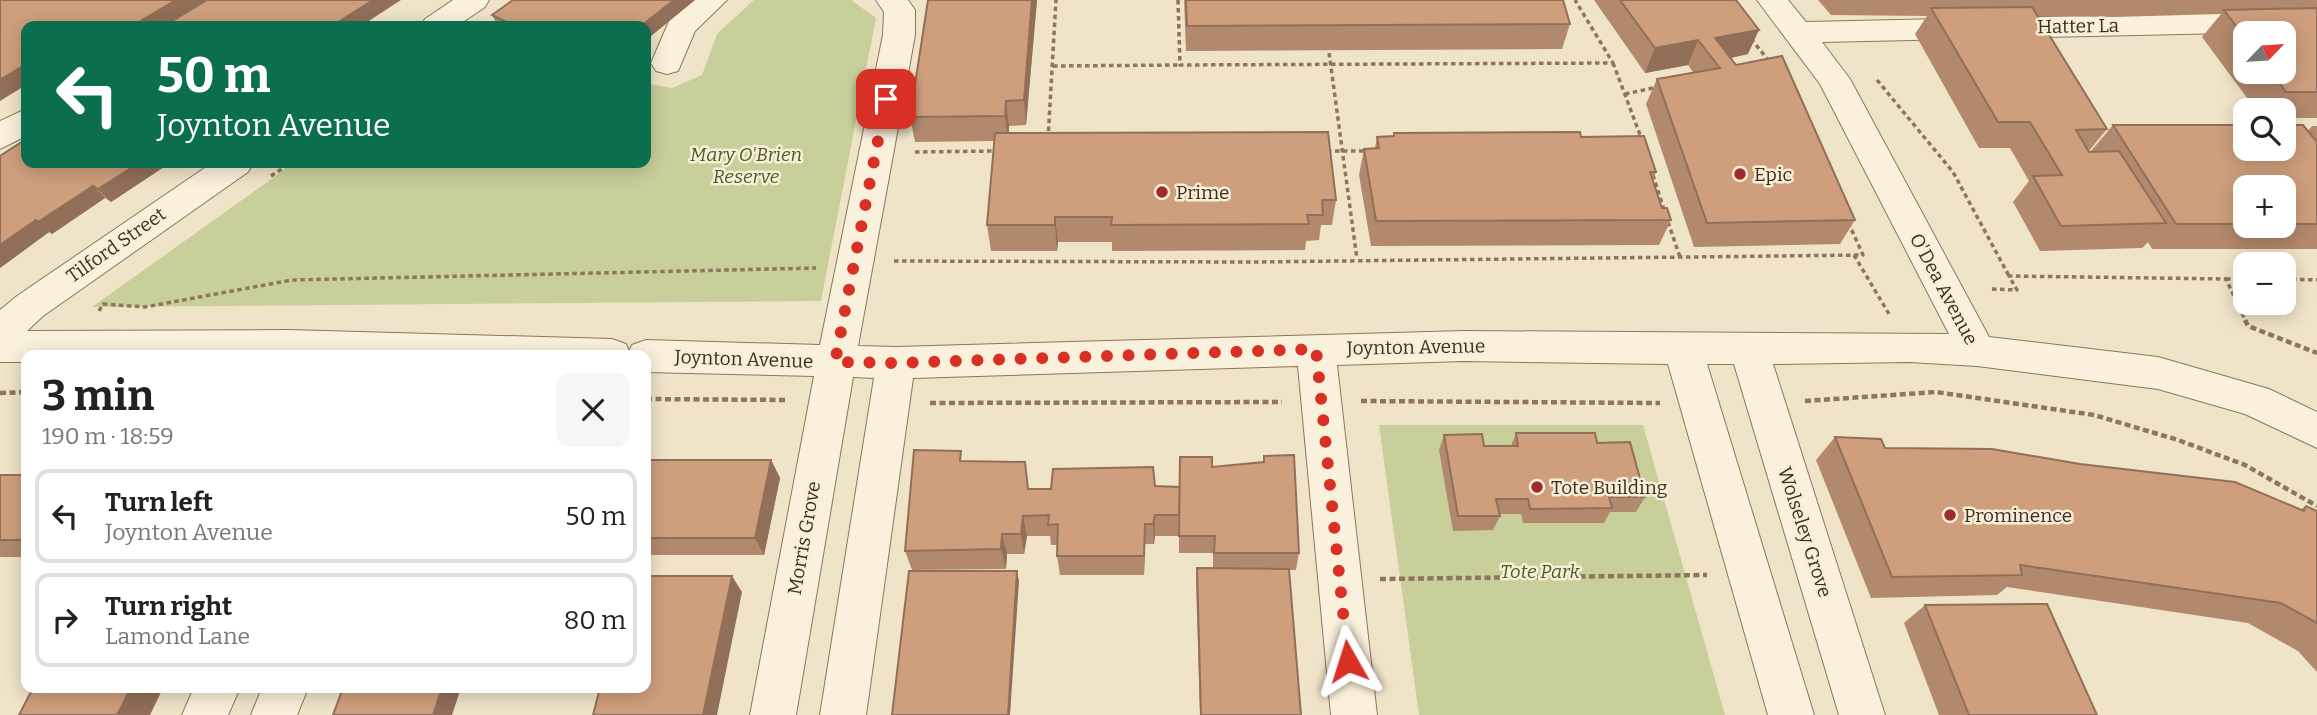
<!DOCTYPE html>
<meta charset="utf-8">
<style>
body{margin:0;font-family:Bitter,serif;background:#f6f6f6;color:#222;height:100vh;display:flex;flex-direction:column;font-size:26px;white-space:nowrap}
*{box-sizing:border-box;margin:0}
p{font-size:23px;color:#767676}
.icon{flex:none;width:38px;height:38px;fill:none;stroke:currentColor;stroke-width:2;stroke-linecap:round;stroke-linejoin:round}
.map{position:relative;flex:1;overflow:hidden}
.side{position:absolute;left:21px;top:350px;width:630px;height:343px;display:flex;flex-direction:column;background:#fff;border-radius:14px;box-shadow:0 4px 18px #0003}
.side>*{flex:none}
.hud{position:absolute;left:21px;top:21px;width:630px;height:147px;border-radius:14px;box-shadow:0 4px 18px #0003;background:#0b6e4f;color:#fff;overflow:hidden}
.needle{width:46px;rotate:65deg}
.tools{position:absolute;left:2233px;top:21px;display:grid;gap:14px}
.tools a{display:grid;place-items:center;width:63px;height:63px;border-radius:14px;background:#fff;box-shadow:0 4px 18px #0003;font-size:35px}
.pin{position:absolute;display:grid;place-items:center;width:60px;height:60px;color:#fff;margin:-30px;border-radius:14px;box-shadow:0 4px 10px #0006}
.me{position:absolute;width:77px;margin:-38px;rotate:354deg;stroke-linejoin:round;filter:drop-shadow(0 0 5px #0008)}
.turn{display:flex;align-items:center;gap:24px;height:147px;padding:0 21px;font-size:32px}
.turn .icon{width:91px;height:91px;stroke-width:2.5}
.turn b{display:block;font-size:49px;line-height:60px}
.round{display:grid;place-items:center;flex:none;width:74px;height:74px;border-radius:14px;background:#f6f6f6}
.headline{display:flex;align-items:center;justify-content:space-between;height:119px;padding:0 21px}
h1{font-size:42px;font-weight:700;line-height:52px}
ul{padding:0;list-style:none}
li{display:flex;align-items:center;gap:21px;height:94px;margin:0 14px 10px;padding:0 7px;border:4px solid #e0e0e0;border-radius:14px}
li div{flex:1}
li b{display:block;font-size:26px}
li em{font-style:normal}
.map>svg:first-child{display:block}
</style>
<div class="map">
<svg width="2317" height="715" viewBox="0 0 2317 715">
<rect width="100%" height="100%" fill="#f0e4c8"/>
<!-- green -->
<g fill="#c9cf9b">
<polygon points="754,0 851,0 876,18 821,301 92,307 294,163 646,163 646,83 672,88 702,75 717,34"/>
<polygon points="1379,425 1643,425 1725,715 1419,715"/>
</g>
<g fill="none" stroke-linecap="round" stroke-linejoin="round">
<defs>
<g id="minor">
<polygon points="453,0 489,0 485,7 457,26 421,26 425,19"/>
<polygon points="693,0 727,0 695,31 678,71 667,74 656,71 651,63 670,19"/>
<polygon points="876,0 908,0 915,10 915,35 858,346 896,347 1464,331 1949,334 1820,84 1757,0 1788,0 1806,22 2317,11 2317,31 1822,42 1850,79 1989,337 2158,357 2269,389 2317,412 2317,448 2245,414 2158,389 1977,366 1909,362 1773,364 1885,715 1839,715 1734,364 1707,364 1814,715 1768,715 1668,364 1464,361 1337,365 1377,715 1331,715 1298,366 913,378 866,715 820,715 874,378 853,377 796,715 750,715 814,376 646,372 646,355 26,355 26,362 0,362 0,310 17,296 212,163 253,163 248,172 43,316 27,331 289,330 612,339 626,344 629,351 632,345 646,340 820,345 883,35 884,12"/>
<polygon points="26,109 26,136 0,149 0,121"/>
<polygon points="194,688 240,688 228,715 182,715"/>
<polygon points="262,688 308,688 297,715 251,715"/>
</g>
</defs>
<!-- minor casing -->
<use href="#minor" stroke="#8d765c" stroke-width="2"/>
<!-- path-far1 -->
<g stroke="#8d765c" stroke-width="3.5" stroke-dasharray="4.5 3.5" stroke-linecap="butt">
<polyline points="1178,0 1180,65 1613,63 1575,0"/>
<polyline points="1751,39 1770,62"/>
<polyline points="1328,45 1357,259"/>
<polyline points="1613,63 1642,140"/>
<polyline points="1053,66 1180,65"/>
<polyline points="1877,80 1953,172 2009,276"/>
<polyline points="1625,94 1658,87"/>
<polyline points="1048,139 1056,0"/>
<polyline points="1327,151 1368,151"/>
<polyline points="915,152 997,151"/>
<polyline points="1653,175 1665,213"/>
<polyline points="271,176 291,163"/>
<polyline points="1668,222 1680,257"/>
<polyline points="1854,255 1889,314"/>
<polyline points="894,261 1252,262 1863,255 1849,224"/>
<polyline points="2226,279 2245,279"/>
<polyline points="2284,279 2317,280"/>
<polyline points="1992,289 2017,290 2009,276 2226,279 2246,322"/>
<polyline points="99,311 103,304 145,307 292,280 816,268"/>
</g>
<!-- path -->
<g stroke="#8d765c" stroke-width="4.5" stroke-dasharray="6 3.5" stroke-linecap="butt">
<polyline points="2245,320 2248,326 2317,353"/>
<polyline points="0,393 26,392"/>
<polyline points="646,399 788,400"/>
<polyline points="1361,401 1660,403"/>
<polyline points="1805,401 1936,392 2094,415 2178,440 2245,465 2317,506"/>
<polyline points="930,403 1282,402"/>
<polyline points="1380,579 1707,575"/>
</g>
<!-- minor -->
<use href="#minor" fill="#faf1dc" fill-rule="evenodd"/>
</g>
<!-- wall -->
<g fill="#b2896c" fill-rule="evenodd">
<polygon points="513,0 695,0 646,40 646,26 498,26 492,15"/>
<polygon points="1037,0 1026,125 1009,126 1009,133 1336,200 1332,225 1321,225 1319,240 1306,241 1305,250 1112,251 1112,242 1058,242 1057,251 991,251 987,225 995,141 915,142 910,117"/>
<polygon points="1184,0 1563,0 1570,24 1562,49 1186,51"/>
<polygon points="1594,0 1736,0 1748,54 1731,58 1855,220 1840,244 1694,247 1646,104 1657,79 1693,72 1688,65 1645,73"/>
<path d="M1818,0H2317V118H2284V110H2256L2202,37L2221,14L2114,17L2038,16L2107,129L2089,151V152H2092L2091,151L2113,125L2308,131L2312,126H2317V249H2152L2148,242L2142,248L2040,251L2013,202L2029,181L2010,148H1979L1915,34L1927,16L1831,15ZM2245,33L2284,72H2245ZM2245,187H2284V226H2245Z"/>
<polygon points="1394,133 1581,137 1656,172 1653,180 1662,208 1671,220 1659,245 1371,246 1359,175 1364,149 1375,148 1377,137 1393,136"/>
<polygon points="26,163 170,163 111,202 105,198 52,234 49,232 0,268"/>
<polygon points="1516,433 1597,443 1645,497 1636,512 1610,512 1604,523 1523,523 1521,514 1500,514 1500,516 1493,530 1453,531 1439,450 1444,435 1484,446 1511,446"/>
<polygon points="1835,437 1885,448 2301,509 2306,506 2317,511 2317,672 2298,651 2248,623 2007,587 1997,595 1871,598 1816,460"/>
<polygon points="1264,456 1299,553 1296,570 1289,570 1301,715 1200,715 1196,582 1197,568 1213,568 1213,553 1179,553 1179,510 1178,536 1155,536 1154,544 1145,544 1144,575 1060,575 1057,556 1057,545 1051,545 1050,536 1027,536 1024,554 1007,554 1006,569 912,570 905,551 963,461 1030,489 1155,486 1180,487 1212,467 1263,462"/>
<polygon points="646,460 771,460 780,478 764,555 646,555"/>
<rect x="0" y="475" width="26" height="82"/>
<polygon points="1925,605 2097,715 1939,715 1904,623"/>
</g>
<!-- shaded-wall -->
<g fill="#916f58">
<polygon points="176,0 207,0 164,26 132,26"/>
<polygon points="373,0 401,0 361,26 332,26"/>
<polygon points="674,0 695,0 646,40 646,26 641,26"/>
<polygon points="1032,0 1037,0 1026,125 1024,100"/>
<polygon points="1759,30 1748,54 1715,61 1715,38"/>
<polygon points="1698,40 1688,65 1645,73 1655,48"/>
<polygon points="26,64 26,85 0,101 0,80"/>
<polygon points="1006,101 1009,126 1008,141 1005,116"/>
<polygon points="139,163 170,163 111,202 98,189"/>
<polygon points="93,186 105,198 52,234 38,222"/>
<polygon points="1055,217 1058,242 1057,251 1055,225"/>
<polygon points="36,220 49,232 0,268 0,245"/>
<polygon points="771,460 780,478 764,555 755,538"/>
<polygon points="1155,515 1155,536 1154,544 1153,524"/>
<polygon points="1023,516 1027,536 1024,554 1021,534"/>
<polygon points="1145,524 1145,544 1144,575 1144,556"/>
<polygon points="1002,534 1007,554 1006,569 1001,549"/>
<polygon points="1017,571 1019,581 1010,715 1008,715"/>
<polygon points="732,576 742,592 717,715 703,715"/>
<polygon points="131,688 163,688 150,715 117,715"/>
<polygon points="442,688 461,688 452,715 433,715"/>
</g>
<!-- building -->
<g fill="#cf9f7d" stroke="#916f58" stroke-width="2">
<polygon points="0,0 176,0 132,26 26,26 26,64 0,80"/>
<polygon points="207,0 373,0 332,26 164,26"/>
<polygon points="513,0 674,0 641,26 515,26 492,15"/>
<polygon points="928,0 1032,0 1024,100 1006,101 1005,116 910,117"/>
<polygon points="1186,0 1563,0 1570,24 1187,26"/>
<polygon points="1620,0 1736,0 1759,30 1715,38 1736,65 1782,56 1855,220 1707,223 1657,79 1720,68 1698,40 1655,48"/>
<polygon points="2032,7 2107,129 2076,130 2089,152 2119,151 2166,223 2061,226 2033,176 2062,175 2030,122 1998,122 1931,8"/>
<polygon points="2317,8 2317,92 2286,92 2271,72 2284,72 2284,33 2245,33 2245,38 2224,10"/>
<polygon points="2113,125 2245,125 2245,149 2284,149 2284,125 2303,125 2317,142 2317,224 2284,224 2284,187 2245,187 2245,224 2176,224"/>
<polygon points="1328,132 1336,200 1322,200 1323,215 1307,215 1309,224 1111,225 1112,217 1055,217 1055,225 987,225 995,133"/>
<polygon points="1580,132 1581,137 1644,136 1656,172 1650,172 1662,208 1667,208 1671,220 1376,221 1364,149 1379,148 1377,137 1394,136 1394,133"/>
<polygon points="22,142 26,144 26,163 139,163 98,189 93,186 38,222 36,220 0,245 0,156"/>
<polygon points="1516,433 1595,433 1597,443 1630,442 1645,497 1609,497 1612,508 1530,509 1528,499 1496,499 1500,516 1458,516 1444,435 1482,434 1484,446 1518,446"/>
<polygon points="1835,437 1881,439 1885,448 1992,449 2080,464 2235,482 2304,511 2306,506 2317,511 2317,623 2281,603 2020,565 2022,575 1892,577"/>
<polygon points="914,450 961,451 960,461 1025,462 1028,489 1051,489 1053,469 1153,467 1155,486 1180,487 1179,515 1155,515 1153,524 1145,524 1144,556 1057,556 1058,524 1048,525 1049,515 1023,516 1021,534 1002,534 1001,549 905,551"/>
<polygon points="1294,455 1299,553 1214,553 1215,536 1179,536 1180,457 1212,457 1212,467 1264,462 1264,456"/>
<polygon points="646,460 771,460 755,538 646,538"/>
<rect x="0" y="475" width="26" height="65"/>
<polygon points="1197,568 1289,569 1301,715 1201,715"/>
<polygon points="909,571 1017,571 1008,715 892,715"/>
<polygon points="646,576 732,576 703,715 593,715 600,688 646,688"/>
<polygon points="2047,604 2097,715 1969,715 1925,605"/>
<polygon points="33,688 131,688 117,715 19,715"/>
<polygon points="343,688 442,688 433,715 333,715"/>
</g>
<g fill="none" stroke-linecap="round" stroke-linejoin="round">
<!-- route -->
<polyline stroke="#d93025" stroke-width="12" stroke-dasharray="0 21.6" points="886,99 835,362 896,363 1316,349 1348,661"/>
</g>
<!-- markers -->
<g fill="#9e2a2b" stroke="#f7eed8" stroke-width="2.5">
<circle cx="1740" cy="174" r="7"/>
<circle cx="1162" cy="192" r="7"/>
<circle cx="1537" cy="487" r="7"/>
<circle cx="1950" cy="515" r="7"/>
</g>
<g text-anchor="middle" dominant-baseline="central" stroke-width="5" stroke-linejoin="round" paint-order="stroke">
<!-- street labels -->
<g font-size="19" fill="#3d2e20" stroke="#f7eed8">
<text transform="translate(2078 26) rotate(-1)">Hatter La</text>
<text transform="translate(116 245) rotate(-35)">Tilford Street</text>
<text transform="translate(1944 289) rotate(62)">O'Dea Avenue</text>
<text transform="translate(1416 347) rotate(-1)">Joynton Avenue</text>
<text transform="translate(744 359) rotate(2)">Joynton Avenue</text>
<text transform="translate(1805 532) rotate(72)">Wolseley Grove</text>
<text transform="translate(804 538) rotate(-80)">Morris Grove</text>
</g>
<!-- park labels -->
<g font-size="19" font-style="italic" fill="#4d5a26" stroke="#f7eed8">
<text x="746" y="154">Mary O'Brien<tspan x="746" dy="22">Reserve</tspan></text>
<text x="1540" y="571">Tote Park</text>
</g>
<!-- poi labels -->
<g font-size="19" fill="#3d2e20" stroke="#f7eed8" text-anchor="start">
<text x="1754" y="174">Epic</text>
<text x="1176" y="192">Prime</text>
<text x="1551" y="487">Tote Building</text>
<text x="1964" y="515">Prominence</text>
</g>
</g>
</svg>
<div class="tools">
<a><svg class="needle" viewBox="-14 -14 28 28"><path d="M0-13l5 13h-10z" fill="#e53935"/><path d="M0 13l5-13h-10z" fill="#767676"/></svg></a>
<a><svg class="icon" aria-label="search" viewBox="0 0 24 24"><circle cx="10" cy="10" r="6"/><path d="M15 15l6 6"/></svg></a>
<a>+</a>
<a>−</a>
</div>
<div class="pin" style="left:886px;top:99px;background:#d93025"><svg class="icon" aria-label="arrive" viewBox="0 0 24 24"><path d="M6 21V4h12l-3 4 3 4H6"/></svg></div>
<svg class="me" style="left:1348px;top:661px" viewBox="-20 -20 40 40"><path d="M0-17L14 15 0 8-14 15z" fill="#d93025" stroke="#fff" stroke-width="4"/></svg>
<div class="hud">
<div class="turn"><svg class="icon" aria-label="left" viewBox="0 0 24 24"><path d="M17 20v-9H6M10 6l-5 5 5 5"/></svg><div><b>50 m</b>Joynton Avenue</div></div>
</div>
<section class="side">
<div class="headline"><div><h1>3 min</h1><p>190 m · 18:59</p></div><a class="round"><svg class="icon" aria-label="close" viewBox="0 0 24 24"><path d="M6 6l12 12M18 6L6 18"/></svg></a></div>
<ul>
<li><svg class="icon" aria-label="left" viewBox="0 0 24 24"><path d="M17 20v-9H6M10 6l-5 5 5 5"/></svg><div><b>Turn left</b><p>Joynton Avenue</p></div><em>50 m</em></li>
<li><svg class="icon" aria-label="right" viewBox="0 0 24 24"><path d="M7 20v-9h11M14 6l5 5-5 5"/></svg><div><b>Turn right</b><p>Lamond Lane</p></div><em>80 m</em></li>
</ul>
</section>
</div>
